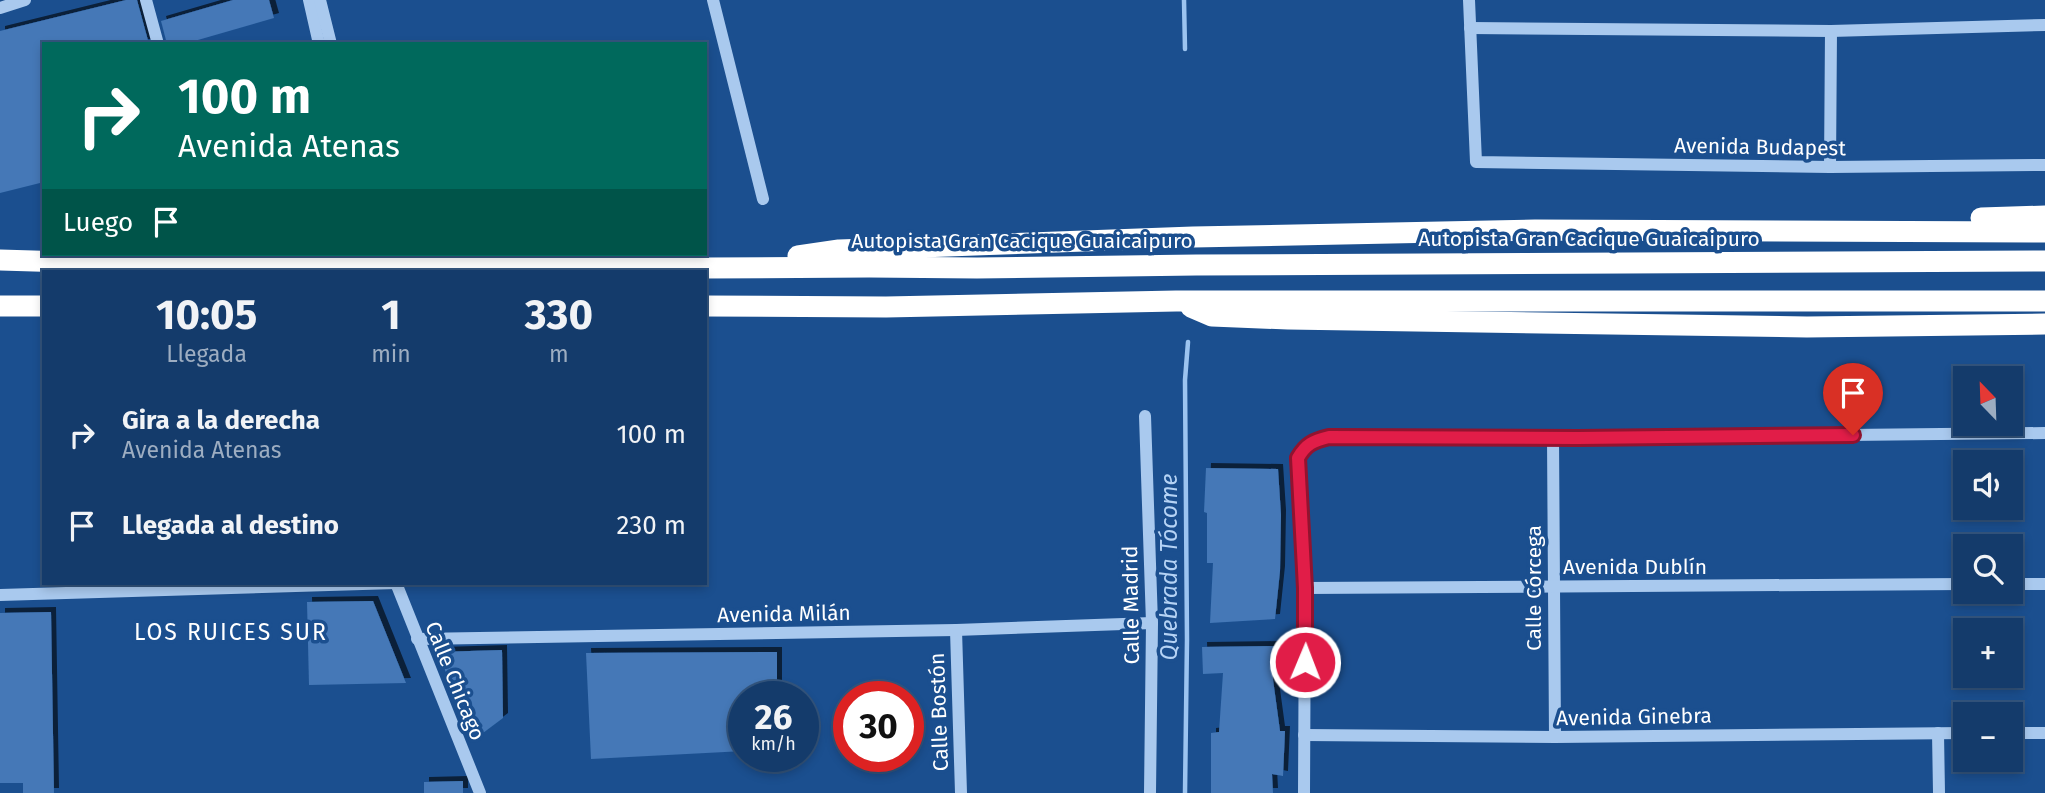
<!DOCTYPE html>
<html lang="es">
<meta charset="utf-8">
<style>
body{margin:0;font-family:"Fira Sans",sans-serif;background:#1d4271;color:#f1f3f6;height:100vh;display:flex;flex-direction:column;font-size:26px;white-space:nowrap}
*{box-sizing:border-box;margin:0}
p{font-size:23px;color:#9dadc1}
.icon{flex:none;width:38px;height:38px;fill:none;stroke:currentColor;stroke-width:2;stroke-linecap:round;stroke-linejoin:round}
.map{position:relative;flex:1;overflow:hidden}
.side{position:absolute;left:42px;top:270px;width:665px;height:315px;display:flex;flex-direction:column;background:#143b6b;border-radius:0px;box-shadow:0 4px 10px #0003,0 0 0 2px #33557e}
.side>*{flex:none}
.top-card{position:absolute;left:42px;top:42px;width:665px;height:214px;border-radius:0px;box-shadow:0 4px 10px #0003,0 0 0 2px #33557e;background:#00695c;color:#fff;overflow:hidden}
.needle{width:46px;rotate:337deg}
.fabs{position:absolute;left:1953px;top:366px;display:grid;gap:14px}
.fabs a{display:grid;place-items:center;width:70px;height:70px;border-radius:0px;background:#143b6b;box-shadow:0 4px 10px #0003,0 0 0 2px #33557e;font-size:35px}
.speed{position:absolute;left:728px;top:681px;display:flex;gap:14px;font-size:35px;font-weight:700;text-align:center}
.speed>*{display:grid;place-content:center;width:91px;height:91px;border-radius:50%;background:#143b6b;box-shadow:0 4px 10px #0003,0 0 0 2px #33557e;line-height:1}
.speed small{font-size:18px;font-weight:400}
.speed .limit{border:10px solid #d22;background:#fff;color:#111}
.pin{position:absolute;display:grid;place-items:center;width:60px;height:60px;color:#fff;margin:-72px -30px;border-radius:50% 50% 50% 0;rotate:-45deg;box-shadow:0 0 7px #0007}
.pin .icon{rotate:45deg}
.me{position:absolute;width:77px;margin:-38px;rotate:1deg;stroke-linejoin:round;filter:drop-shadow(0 0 5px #0008)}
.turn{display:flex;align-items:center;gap:24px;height:147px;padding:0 21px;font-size:32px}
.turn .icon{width:91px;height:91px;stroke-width:2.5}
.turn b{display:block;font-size:49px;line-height:60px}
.then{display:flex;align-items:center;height:66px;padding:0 21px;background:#0003;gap:14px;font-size:26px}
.eta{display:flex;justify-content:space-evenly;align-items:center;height:119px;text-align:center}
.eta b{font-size:42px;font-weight:700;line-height:49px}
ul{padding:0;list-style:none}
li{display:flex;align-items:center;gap:21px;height:91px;padding:0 21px}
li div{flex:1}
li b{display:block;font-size:26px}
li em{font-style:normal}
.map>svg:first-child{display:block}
</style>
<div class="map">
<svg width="2045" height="793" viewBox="0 0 2045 793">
<defs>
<filter id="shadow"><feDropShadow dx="5" dy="-5" stdDeviation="0" flood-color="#0009"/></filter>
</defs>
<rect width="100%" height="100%" fill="#1b4f8f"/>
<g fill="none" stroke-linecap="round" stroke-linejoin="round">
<!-- stream -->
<g stroke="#9cc4f0" stroke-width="4.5">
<polyline points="1184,0 1185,49"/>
<polyline points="1185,793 1187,639 1185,380 1188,342"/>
</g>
</g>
<!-- building -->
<g fill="#4478b7" filter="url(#shadow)">
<polygon points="126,0 137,0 149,44 44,44 44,182 0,193 0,31"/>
<polygon points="233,0 269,0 274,18 184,44 167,44 161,21"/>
<polygon points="1206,468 1278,469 1281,515 1280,571 1275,619 1210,623 1213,563 1207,563 1207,513 1204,512"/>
<polygon points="373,601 406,683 309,685 307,602"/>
<polygon points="51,612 54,793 23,793 23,783 0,783 0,613"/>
<polygon points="1281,646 1277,672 1272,672 1280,731 1285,731 1283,776 1272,774 1273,793 1211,793 1211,733 1219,732 1223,673 1203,674 1202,647"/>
<polygon points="502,650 503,718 475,739 437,652"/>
<polygon points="777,652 777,696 744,696 744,751 591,759 586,653"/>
<polygon points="463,781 463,793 424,793 424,782"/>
</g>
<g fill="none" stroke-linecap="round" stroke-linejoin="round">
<!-- minor -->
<g stroke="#a9c9ee" stroke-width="12">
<polyline points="146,0 158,44"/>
<polyline points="309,0 319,44"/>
<polyline points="320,0 331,44"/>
<polyline points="713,0 763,199"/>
<polyline points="1469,0 1476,162 1830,167 2045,165"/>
<polyline points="0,8 25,0"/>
<polyline points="1470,28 1831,31 2045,25"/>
<polyline points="1830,167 1831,31"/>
<polyline points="1145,416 1152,623 1150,793"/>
<polyline points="1553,438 1555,737"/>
<polyline points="396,583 480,793"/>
<polyline points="2011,584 2045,584"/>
<polyline points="1305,588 1965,584"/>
<polyline points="0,595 396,583"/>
<polyline points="956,630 961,793"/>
<polyline points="417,639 956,630 1152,623"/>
<polyline points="1938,733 1939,793"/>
<polyline points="2011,733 2045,733"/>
<polyline points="1304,735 1555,737 1965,733"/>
<path d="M1304,793L1305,588L1298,459C1306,444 1313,441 1329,437L1578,438L2045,433"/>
</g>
<!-- highway -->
<g stroke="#fff" stroke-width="21">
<polyline points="1981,218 2045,216"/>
<polyline points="798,256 839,250 1193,237 1535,230 2045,232"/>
<polyline points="0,260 234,267 416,265 706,268 869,267 977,268 1196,265 2045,261"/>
<polyline points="0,306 44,306"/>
<polyline points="705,306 886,307 1176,301 2045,301"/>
<polyline points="1191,307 1212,316 1288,319 1807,327 2045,324"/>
</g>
</g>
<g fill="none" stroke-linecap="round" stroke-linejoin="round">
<defs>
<path id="route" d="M1305,662V588L1298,458C1306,444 1313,441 1329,437L1578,438L1853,435"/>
</defs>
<!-- route casing -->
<use href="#route" stroke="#92132f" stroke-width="18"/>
<!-- route -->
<use href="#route" stroke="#e11d48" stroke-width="12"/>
</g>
<g text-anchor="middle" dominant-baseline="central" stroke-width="7" stroke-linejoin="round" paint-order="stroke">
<!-- street labels -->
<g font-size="21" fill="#fff" stroke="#1b4f8f">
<text transform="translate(1760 147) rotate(1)">Avenida Budapest</text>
<text x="1589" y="239">Autopista Gran Cacique Guaicaipuro</text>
<text x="1022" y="241">Autopista Gran Cacique Guaicaipuro</text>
<text x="1635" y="567">Avenida Dublín</text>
<text transform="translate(1534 588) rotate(-90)">Calle Córcega</text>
<text transform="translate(1131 605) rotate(-91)">Calle Madrid</text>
<text transform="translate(784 614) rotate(-1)">Avenida Milán</text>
<text transform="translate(455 681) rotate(68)">Calle Chicago</text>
<text transform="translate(939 712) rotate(-92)">Calle Bostón</text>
<text transform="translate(1634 717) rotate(-1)">Avenida Ginebra</text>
</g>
<!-- water labels -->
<g font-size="23" font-style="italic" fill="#b5d3f5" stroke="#1b4f8f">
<text transform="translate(1169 567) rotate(-90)">Quebrada Tócome</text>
</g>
<!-- neighbourhood labels -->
<g font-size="23" letter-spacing="2" fill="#fff" stroke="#1b4f8f">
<text x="231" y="632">LOS RUICES SUR</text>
</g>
</g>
</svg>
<div class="fabs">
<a><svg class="needle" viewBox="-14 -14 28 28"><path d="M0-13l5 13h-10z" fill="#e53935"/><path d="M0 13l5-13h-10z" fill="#9dadc1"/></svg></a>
<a><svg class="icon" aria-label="sound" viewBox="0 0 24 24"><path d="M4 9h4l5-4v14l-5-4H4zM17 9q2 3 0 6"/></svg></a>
<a><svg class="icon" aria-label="search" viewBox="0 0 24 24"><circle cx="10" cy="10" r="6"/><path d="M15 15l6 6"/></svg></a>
<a>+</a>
<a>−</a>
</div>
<div class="speed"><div>26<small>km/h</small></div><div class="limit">30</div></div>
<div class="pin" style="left:1853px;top:435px;background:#d93025"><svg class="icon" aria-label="arrive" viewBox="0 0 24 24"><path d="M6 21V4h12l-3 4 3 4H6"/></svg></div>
<svg class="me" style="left:1305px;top:662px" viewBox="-20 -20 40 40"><circle r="17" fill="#e11d48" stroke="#fff" stroke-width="3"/><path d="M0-11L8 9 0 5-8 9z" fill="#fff"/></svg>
<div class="top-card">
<div class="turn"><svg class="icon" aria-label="right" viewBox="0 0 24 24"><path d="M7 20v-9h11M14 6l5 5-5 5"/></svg><div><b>100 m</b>Avenida Atenas</div></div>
<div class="then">Luego<svg class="icon" aria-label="arrive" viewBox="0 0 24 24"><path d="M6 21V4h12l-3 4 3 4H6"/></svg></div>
</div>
<section class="side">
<div class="eta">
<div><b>10:05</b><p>Llegada</p></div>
<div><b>1</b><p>min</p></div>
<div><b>330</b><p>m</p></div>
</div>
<ul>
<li><svg class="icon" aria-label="right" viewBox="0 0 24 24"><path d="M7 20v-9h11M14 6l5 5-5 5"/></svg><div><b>Gira a la derecha</b><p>Avenida Atenas</p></div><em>100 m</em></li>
<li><svg class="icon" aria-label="arrive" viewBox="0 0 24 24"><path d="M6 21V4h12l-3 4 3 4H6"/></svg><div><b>Llegada al destino</b></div><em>230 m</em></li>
</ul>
</section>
</div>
